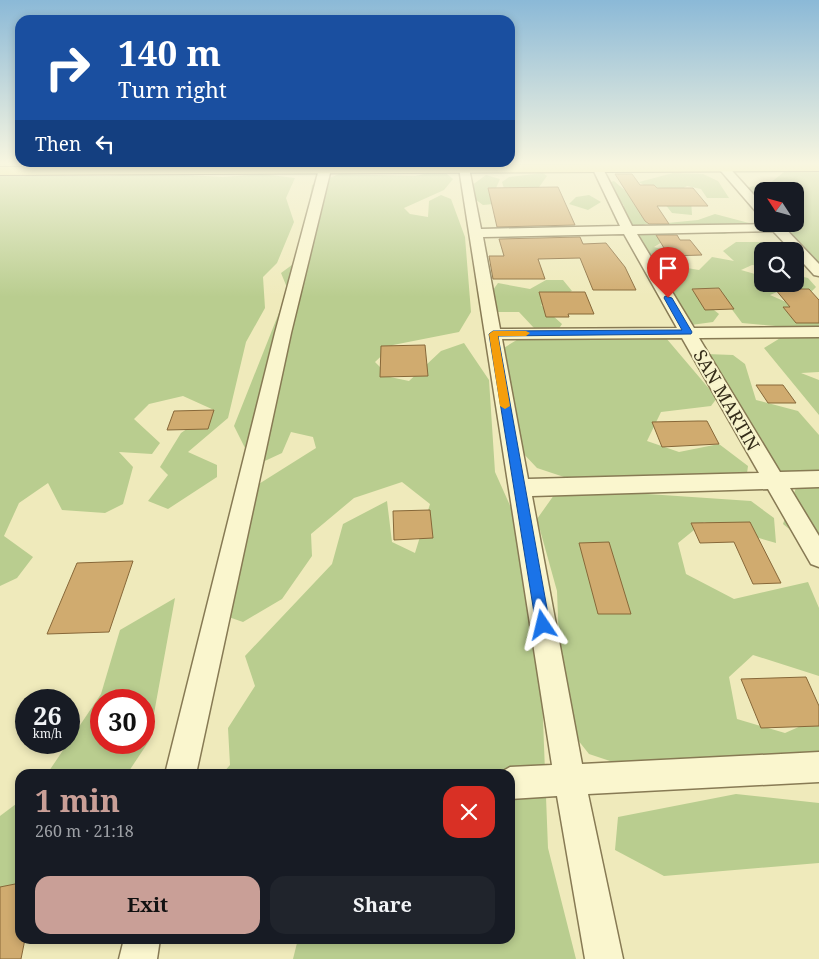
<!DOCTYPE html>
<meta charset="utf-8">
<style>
body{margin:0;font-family:"Noto Serif",serif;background:#20242c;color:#f1f3f6;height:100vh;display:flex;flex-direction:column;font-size:19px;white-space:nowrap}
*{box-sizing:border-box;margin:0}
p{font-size:16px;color:#9ea1a6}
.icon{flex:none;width:28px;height:28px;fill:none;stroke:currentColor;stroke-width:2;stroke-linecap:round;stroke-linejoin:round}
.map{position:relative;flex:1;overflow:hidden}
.side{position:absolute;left:15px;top:769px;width:500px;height:175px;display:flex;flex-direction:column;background:#171b24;border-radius:15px;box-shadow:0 2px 8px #0003}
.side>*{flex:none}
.hud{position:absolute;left:15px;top:15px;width:500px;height:152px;border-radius:15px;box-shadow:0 2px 8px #0003;background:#1a4fa0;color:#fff;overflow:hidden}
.needle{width:32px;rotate:306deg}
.buttons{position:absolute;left:754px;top:182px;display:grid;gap:10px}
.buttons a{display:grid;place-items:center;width:50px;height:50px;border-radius:10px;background:#171b24;box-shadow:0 2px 8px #0003;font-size:25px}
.speed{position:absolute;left:15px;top:689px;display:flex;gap:10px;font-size:25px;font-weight:700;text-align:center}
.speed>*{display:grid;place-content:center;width:65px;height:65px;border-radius:50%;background:#171b24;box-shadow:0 2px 8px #0003;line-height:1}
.speed small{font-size:12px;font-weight:400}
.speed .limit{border:8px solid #d22;background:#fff;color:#111}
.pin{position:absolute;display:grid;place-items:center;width:42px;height:42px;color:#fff;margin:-51px -21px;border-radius:50% 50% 50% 0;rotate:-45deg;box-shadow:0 0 5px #0007}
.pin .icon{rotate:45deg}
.me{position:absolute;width:55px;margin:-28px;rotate:350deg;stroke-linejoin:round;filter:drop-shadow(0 0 4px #0008)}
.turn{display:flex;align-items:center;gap:18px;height:105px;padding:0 20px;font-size:22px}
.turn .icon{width:65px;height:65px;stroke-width:2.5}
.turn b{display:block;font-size:35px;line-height:42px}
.then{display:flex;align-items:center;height:48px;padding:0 20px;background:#0003;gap:10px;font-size:19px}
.round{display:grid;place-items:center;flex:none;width:52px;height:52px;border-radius:15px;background:#20242c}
.summary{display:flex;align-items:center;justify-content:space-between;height:85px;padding:0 20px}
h1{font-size:30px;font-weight:700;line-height:38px;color:#c99f97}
.action{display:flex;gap:10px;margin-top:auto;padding:10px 20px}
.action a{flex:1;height:58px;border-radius:15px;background:#c99f97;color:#111;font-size:20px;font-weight:700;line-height:58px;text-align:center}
.action a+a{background:#20242c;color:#f1f3f6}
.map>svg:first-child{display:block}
</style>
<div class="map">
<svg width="819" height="959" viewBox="0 0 819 959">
<rect width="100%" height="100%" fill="#efeabb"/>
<!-- green -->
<g fill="#b9cd8f" fill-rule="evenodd">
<path d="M115,163H203C176,170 143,169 115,165Z"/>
<polygon points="442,170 453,179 444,190 404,208 410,214 428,217 429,201 441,195 451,199 465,237 471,312 459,332 393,345 375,362 390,377 409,381 441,351 464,343 489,380 495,472 537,566 548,848 576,959 293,959 298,939 510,939 510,774 222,774 230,765 228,728 255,686 245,656 332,564 343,524 387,501 392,542 415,553 430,504 402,482 354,498 311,534 312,556 282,599 243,622 217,613 237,553 225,529 243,494 316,448 313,437 291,432 282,453 254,466 234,426 288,290 281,273 296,262 303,245 312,185 339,174 415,176"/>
<polygon points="784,172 819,172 819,267 795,258 795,251 790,251 774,224 795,224 795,191 762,191 762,197 744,188 770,183"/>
<polygon points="152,173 223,177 262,174 295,178 286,198 294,222 277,263 263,277 265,308 246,342 228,418 188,452 217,465 217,477 168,509 148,501 168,475 160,467 181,433 214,410 183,396 149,404 134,419 160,443 152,454 119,452 133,467 123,504 105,513 62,510 48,483 19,503 4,536 33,557 17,578 0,586 0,176 107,176"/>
<polygon points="543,173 547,176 537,190 505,192 502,182 509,177"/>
<polygon points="673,173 703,174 718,181 729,198 707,198 701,189 687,186 677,192 691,198 692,215 672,213 661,199 665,188 647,187 639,182"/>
<polygon points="486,175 500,179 493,195 503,203 483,205 468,194 468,188"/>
<polygon points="614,181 635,199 650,223 636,227 612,214 624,206 620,200 605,195 604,184"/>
<polygon points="589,195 601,202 588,210 569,204 576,197"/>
<polygon points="715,214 749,223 746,229 724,234 678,232 654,247 684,255 687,268 699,270 712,257 734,261 723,251 736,242 763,242 768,251 762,251 762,266 752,265 741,270 762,276 762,284 795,284 795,275 808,278 816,287 809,294 784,289 770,295 786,302 802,322 819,306 819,330 742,323 716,288 699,298 719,314 713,322 691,325 654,277 669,277 671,270 644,267 630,240 657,224 698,220"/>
<polygon points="546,280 563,280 572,291 541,305 562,324 558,330 534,328 519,312 489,312 485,301 498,283 530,289"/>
<polygon points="795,329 819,332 819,372 801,373 819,380 819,415 764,348"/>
<polygon points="631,332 666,338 717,398 711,406 661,412 647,441 679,452 719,444 748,466 745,488 582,483 537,468 521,451 502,349 525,335"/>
<polygon points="706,354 733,355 745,364 756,400 798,411 819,435 819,553 783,524 797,485 750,448 748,417 709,376"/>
<polygon points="559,488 751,501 774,518 776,543 704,522 678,543 686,574 734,599 808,582 819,608 819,676 753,655 729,677 737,719 785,733 819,718 819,779 661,778 589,754 562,720 557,591 537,519"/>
<path d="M175,598L149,741L127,774H47L101,694L120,630ZM101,700H144V742H101Z"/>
<polygon points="736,794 819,803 819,863 664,876 615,850 618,817"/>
<polygon points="20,801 20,884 0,899 0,816"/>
</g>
<!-- building -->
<g fill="#d0ab6f" stroke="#876839">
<polygon points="615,174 632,174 640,185 654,185 657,188 693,188 708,206 657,206 669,224 649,224 645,221"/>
<polygon points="558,187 575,225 497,227 488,188"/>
<polygon points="656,235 677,235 680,240 690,240 702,255 669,256"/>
<polygon points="580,237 583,244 606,243 625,267 636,290 593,290 580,258 538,259 545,279 493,279 489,256 504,256 499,239"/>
<polygon points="719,288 734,309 705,310 692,289"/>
<polygon points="775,289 809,289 819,300 819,323 796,323 783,307 790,307"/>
<polygon points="539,292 585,292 594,314 568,314 569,317 546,317"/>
<polygon points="425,345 428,376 380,377 381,346"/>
<polygon points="756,385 783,385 796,403 768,403"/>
<polygon points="214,410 208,429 167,430 174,411"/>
<polygon points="698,421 707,421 719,444 662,447 652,422"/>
<polygon points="430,510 433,538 394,540 393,511"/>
<polygon points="750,522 781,583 753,584 734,542 700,543 691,523"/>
<polygon points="609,542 631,614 598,614 579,543"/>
<polygon points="133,561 109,632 47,634 77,563"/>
<polygon points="806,677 819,706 819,726 761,728 741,679"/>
<polygon points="20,883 20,939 25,939 21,959 0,959 0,887"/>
</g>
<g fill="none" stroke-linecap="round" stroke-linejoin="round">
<defs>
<g id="minor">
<path d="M590,163H600L632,226L781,224L819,264V276L814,275L795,254V251H792L773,231L637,234L694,328L819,327V337L699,338L780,472L819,471V487L790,488L819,536V567L811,564L768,489L532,496L582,764L819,752V782L588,794L623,959H585L557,796L510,799V774H498L510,767L552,765L459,168L464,165L469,168L481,229L620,226ZM624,234L677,328L500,329L483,237ZM682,338L759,473L528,479L502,339Z"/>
<polygon points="714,163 725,163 762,204 762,215 758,214"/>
<polygon points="325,166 331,169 291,333 196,774 165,774 275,333 319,169"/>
<polygon points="124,939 160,939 157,959 119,959"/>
</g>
<polygon id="primary" points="819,163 819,171 0,175 0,167"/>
</defs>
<!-- minor casing -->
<use href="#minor" stroke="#877a54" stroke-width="3"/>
<!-- primary casing -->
<use href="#primary" stroke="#544629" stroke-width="2"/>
<!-- minor -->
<use href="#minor" fill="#faf6ce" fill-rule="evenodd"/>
<!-- primary -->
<use href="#primary" fill="#f6eb8f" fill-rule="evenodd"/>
</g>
<!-- sky -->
<linearGradient id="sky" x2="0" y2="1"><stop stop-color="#8bb9d7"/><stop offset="0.55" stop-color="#f8f6e0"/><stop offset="1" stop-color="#f8f6e0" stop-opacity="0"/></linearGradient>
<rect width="819" height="297" fill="url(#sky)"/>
<!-- route -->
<polygon fill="#1a73e8" stroke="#114b97" points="665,296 672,298 692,332 691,334 498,336 550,625 548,630 543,632 538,630 536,625 489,334 493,331 682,330 664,298"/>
<!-- slow -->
<polygon fill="#f59e0b" points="493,331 526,331 530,333 526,336 498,336 510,406 505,409 500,406 489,334"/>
<g text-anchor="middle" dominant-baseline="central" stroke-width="4" stroke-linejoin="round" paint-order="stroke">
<!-- street labels -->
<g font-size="18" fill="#352d1a" stroke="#f7f3cb">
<text transform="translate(727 400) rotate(60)">SAN MARTIN</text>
</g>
</g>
</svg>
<div class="buttons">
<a><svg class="needle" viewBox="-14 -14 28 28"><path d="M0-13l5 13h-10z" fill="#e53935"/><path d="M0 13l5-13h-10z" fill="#9ea1a6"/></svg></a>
<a><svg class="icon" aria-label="search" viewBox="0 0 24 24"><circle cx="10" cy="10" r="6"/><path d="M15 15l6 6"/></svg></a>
</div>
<div class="speed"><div>26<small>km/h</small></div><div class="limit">30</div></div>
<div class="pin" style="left:668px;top:298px;background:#d93025"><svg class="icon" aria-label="arrive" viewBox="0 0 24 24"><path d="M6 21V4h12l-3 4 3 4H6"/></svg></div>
<svg class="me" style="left:543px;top:625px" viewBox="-20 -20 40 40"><path d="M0-17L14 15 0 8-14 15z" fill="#1a73e8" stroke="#fff" stroke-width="4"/></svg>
<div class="hud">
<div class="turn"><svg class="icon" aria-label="right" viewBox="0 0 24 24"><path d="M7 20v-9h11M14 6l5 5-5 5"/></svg><div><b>140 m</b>Turn right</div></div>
<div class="then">Then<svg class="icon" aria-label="left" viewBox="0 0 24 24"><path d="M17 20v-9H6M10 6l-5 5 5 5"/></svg></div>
</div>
<section class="side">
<div class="summary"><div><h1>1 min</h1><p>260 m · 21:18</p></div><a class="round" style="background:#d93025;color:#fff"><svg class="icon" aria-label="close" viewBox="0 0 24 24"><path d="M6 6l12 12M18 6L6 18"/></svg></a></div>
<div class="action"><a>Exit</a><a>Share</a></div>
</section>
</div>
